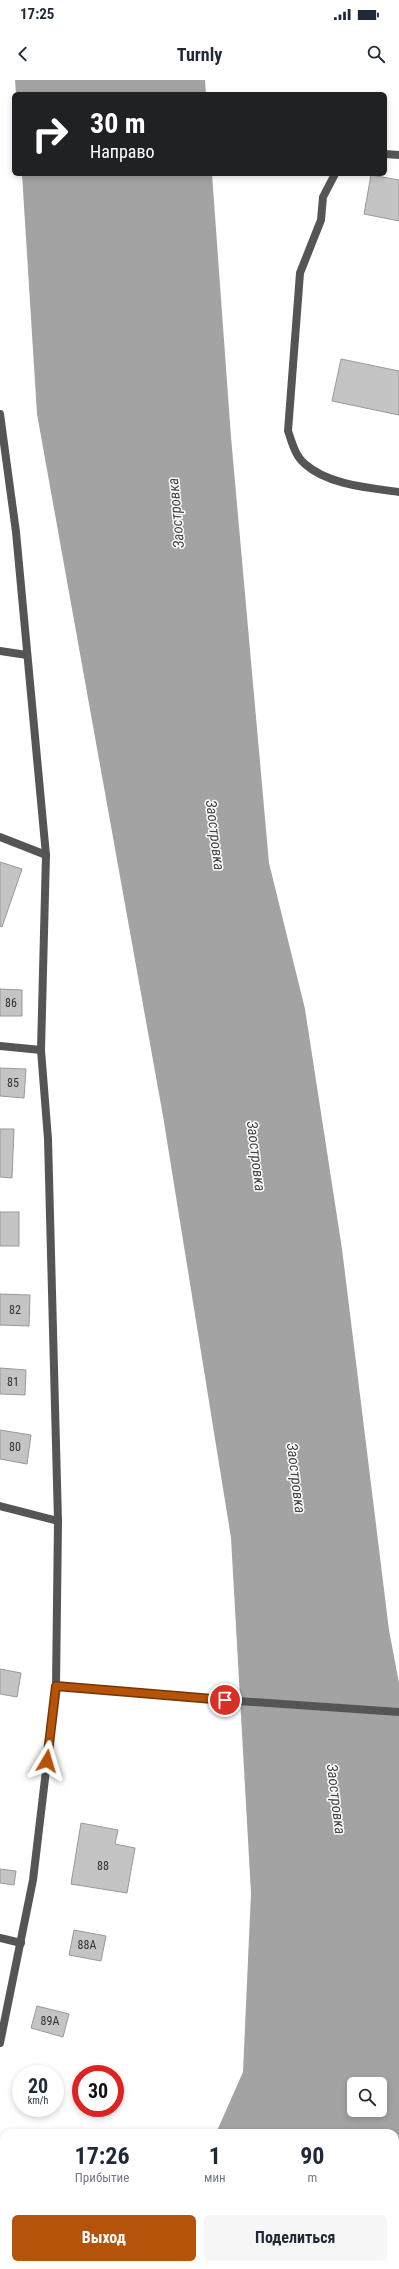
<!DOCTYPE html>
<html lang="ru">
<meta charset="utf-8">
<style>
body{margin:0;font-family:"Roboto Condensed",sans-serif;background:#f6f6f7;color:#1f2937;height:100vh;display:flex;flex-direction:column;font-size:15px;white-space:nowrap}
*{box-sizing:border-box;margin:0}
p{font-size:13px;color:#747a83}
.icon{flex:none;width:22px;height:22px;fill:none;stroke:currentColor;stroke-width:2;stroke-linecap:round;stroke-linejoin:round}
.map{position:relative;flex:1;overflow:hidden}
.panel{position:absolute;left:0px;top:2049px;width:399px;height:140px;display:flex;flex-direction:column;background:#fff;border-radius:12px 12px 0 0;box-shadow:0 2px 6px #0003}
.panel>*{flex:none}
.guide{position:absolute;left:12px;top:12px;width:375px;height:84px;border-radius:6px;box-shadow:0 2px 6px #0003;background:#202124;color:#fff;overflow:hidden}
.tools{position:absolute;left:347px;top:1997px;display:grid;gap:8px}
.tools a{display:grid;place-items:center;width:40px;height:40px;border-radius:6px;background:#fff;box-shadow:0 2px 6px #0003;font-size:20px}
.speed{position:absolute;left:12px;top:1985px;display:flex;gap:8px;font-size:20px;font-weight:700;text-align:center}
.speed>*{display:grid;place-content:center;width:52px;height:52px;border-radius:50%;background:#fff;box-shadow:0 2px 6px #0003;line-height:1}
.speed small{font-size:10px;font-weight:400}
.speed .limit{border:6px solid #d22;background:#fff;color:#111}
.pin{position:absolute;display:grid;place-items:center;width:34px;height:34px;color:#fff;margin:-17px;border:2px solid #fff;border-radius:50%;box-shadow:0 1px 4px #0007}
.me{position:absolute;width:44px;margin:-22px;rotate:7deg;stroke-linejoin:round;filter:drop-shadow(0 0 3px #0008)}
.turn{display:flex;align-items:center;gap:14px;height:84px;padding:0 12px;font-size:18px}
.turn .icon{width:52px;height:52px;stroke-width:2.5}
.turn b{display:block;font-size:28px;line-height:34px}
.eta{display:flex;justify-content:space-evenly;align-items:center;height:68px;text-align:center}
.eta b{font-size:24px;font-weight:700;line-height:28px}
.action{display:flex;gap:8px;margin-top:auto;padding:8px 12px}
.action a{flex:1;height:46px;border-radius:6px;background:#b45309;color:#fff;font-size:16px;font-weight:700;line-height:46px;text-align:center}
.action a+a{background:#f6f6f7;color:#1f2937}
.status{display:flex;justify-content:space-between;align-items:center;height:28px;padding:0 20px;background:#fff;direction:ltr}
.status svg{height:11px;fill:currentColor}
header{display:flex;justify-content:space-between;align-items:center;height:52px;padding:0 12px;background:#fff;font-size:18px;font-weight:700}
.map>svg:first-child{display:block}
</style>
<div class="status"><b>17:25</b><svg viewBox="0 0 49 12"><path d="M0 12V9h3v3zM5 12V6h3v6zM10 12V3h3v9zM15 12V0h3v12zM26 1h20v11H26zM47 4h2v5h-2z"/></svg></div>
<header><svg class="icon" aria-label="back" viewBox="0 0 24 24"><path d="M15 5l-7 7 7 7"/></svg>Turnly<svg class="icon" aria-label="search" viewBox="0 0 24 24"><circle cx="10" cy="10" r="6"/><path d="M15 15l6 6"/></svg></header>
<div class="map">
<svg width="399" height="2189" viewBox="0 0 399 2189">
<rect width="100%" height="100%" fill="#fff"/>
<!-- water -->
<g fill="#a3a3a3" fill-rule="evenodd">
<polygon points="15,0 205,0 206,14 16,14"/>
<path d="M22,94H212L231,357L269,783L305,929L342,1169L389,1550L399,1603V2106L395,2120V2053H216L243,1992L251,1813L231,1458L163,1036L37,334ZM354,2004H380V2030H354Z"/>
<polygon points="157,2185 376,2185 375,2189 155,2189"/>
</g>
<!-- building -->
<g fill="#c4c4c4" stroke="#999">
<polygon points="371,95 399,100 399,141 364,134"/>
<polygon points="341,279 399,291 399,335 332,321"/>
<polygon points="0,782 22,789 2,847 0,846"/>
<polygon points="0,909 22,910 22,936 0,936"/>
<polygon points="0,988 26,989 24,1018 0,1016"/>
<polygon points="0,1049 14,1049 12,1098 0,1097"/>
<rect x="0" y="1132" width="19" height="34"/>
<polygon points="0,1214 30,1215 29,1246 0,1245"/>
<polygon points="0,1288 26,1290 25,1315 0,1314"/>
<polygon points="0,1350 31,1355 27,1384 0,1379"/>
<polygon points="0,1589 21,1593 17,1617 0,1614"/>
<polygon points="81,1743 118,1750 115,1764 135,1768 127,1813 71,1804"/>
<polygon points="0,1789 16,1791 14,1805 0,1803"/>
<polygon points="74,1850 106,1856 101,1881 69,1875"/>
<polygon points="37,1926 69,1934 63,1957 31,1948"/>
</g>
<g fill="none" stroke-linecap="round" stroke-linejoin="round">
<!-- service -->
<g stroke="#555" stroke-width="8">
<polyline points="385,74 399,75"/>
<path d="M335,94L323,117L321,140L300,193L288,351C292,362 295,376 305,384C328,405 370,408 399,412"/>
<polyline points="0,571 27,575"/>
<polyline points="0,966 41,970"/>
<polyline points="0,1858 21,1863"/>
</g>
<!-- minor -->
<g stroke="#555" stroke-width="8">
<polyline points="0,757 46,775"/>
<polyline points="0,1426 58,1441"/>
<polyline points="0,1963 33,1800 56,1606"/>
</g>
<!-- tertiary -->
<polyline stroke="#555" stroke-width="8" points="0,334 16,452 46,775 41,970 48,1059 58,1441 56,1606 210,1619 399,1632"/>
</g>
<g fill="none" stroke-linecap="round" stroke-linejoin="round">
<defs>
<polyline id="route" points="47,1681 56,1606 225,1620"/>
</defs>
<!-- route casing -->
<use href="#route" stroke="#753606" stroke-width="10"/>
<!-- route -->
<use href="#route" stroke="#b45309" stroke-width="7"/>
</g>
<g text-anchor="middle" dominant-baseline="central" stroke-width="3" stroke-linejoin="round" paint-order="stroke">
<!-- number labels -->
<g font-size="12" fill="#313131">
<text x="11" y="923">86</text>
<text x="13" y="1003">85</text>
<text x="15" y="1230">82</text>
<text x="13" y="1302">81</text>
<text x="15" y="1367">80</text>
<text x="103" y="1786">88</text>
<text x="87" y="1865">88А</text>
<text x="50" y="1941">89А</text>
</g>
<!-- water labels -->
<g font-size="15" font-style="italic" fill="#444" stroke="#fff">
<text transform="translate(176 433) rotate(-95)">Заостровка</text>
<text transform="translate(215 755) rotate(83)">Заостровка</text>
<text transform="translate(256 1076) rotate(83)">Заостровка</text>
<text transform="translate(296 1398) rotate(83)">Заостровка</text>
<text transform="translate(336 1719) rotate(83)">Заостровка</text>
</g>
</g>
</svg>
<div class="tools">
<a><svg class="icon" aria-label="search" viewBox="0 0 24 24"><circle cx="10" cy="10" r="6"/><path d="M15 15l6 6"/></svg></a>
</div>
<div class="speed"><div>20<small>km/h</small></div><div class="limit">30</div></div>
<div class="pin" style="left:225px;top:1620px;background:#d93025"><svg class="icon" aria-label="arrive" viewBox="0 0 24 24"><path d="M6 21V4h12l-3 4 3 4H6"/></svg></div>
<svg class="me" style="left:47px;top:1681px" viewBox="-20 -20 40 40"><path d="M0-17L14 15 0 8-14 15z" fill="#b45309" stroke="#fff" stroke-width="4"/></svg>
<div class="guide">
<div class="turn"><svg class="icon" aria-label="right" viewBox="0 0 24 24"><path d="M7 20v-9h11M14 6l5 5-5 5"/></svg><div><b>30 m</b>Направо</div></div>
</div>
<section class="panel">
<div class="eta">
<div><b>17:26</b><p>Прибытие</p></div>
<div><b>1</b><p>мин</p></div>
<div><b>90</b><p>m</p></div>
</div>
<div class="action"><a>Выход</a><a>Поделиться</a></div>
</section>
</div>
